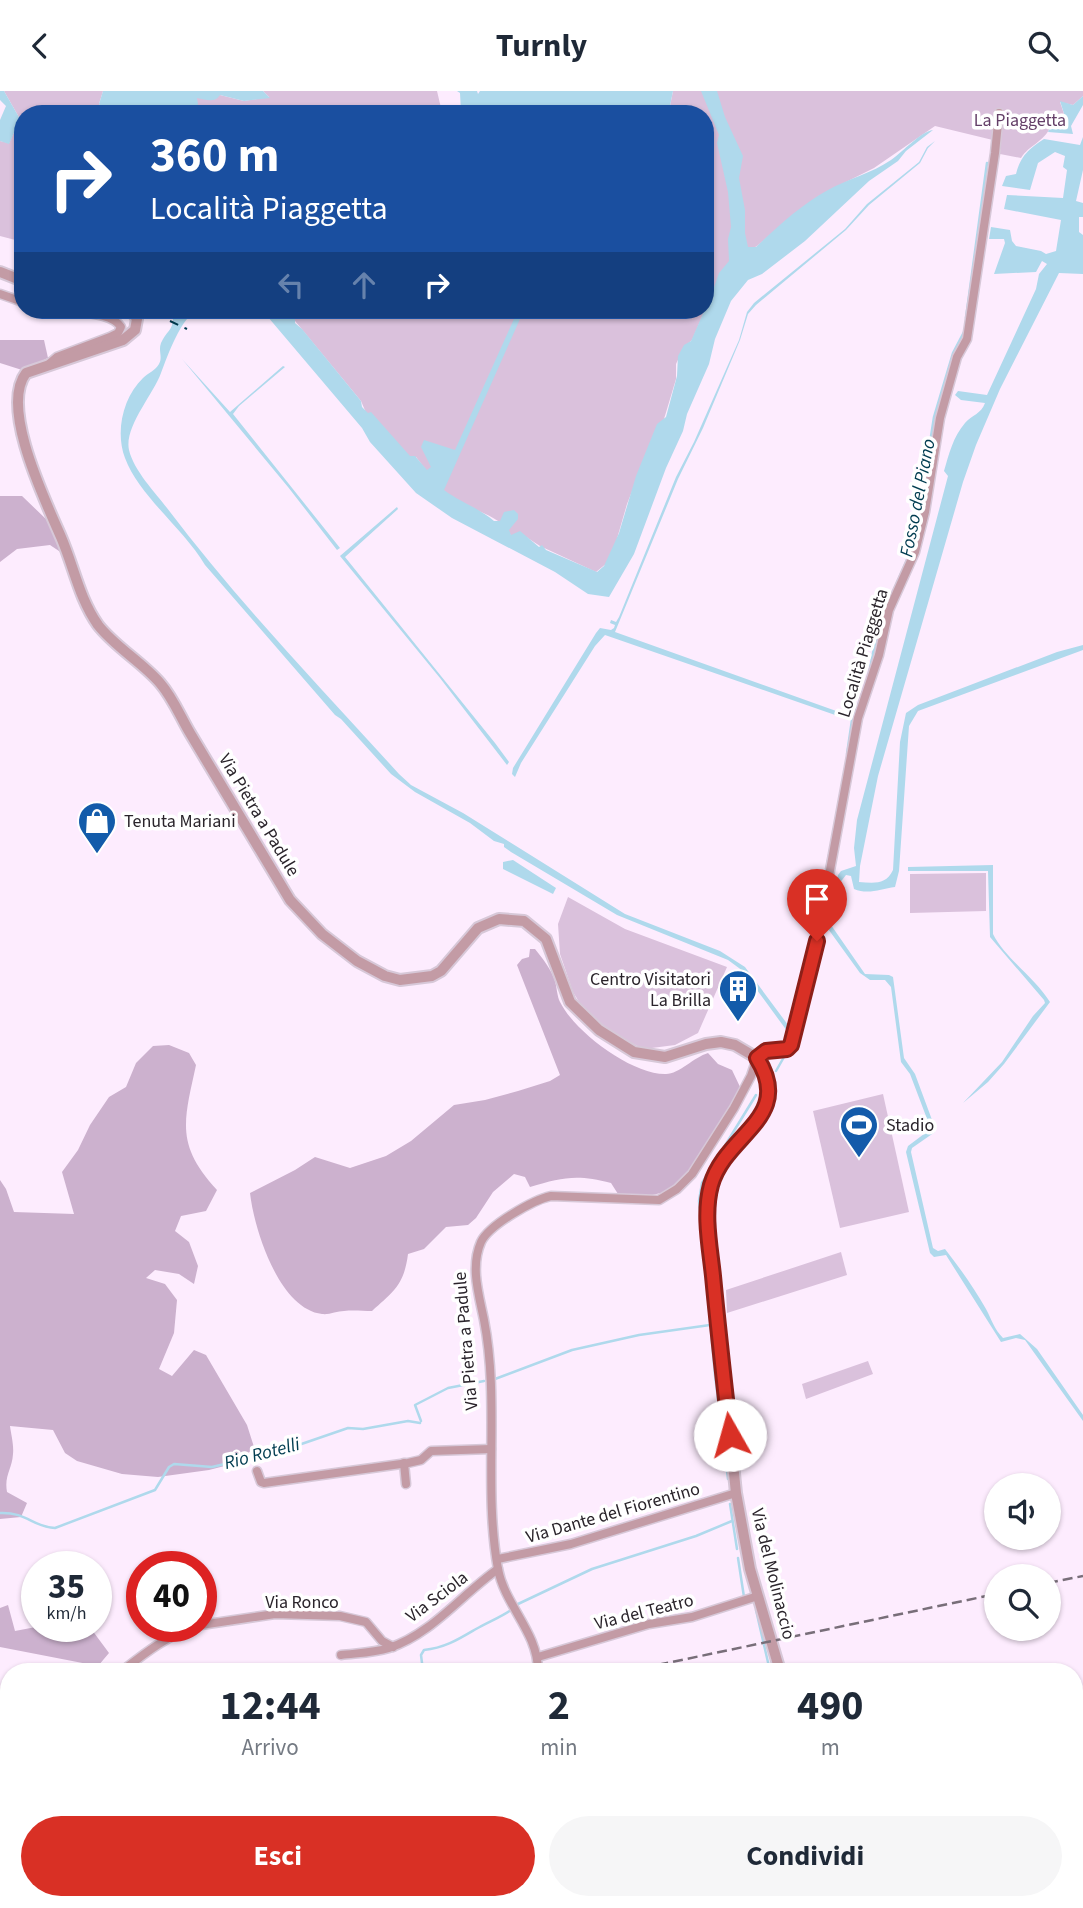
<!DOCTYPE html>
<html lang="it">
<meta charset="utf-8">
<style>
body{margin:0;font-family:"Source Sans 3",sans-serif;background:#f6f6f7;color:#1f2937;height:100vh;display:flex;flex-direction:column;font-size:26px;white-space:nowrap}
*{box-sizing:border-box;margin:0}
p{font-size:23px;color:#747a83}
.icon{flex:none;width:38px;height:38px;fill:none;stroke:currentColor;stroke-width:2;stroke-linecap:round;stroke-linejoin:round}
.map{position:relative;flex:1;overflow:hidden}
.drawer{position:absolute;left:0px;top:1572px;width:1083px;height:247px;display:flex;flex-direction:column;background:#fff;border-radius:28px 28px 0 0;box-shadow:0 2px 5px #0004}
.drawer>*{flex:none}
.hud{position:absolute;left:14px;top:14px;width:700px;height:214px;border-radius:28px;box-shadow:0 2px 5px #0004;background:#1a4fa0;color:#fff;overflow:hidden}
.fabs{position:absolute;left:984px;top:1382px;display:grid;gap:14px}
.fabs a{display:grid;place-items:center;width:77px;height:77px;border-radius:50%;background:#fff;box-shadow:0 2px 5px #0004;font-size:35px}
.speed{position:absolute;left:21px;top:1460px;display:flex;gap:14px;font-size:35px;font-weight:700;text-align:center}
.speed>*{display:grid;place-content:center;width:91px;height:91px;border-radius:50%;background:#fff;box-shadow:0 2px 5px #0004;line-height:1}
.speed small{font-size:18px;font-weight:400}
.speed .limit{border:10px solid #d22;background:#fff;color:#111}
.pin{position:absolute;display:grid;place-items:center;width:60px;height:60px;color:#fff;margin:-72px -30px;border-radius:50% 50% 50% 0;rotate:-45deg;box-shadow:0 0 7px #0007}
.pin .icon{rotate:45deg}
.me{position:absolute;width:77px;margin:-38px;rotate:353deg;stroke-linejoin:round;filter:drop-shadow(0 0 5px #0008)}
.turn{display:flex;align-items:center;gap:24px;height:147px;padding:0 21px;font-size:32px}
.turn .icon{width:91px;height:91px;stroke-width:2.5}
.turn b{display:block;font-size:49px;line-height:60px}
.lanes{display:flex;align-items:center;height:66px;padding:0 21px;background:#0003;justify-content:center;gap:35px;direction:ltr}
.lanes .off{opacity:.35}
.eta{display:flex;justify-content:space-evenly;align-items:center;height:119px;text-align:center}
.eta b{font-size:42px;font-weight:700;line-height:49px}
.action{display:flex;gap:14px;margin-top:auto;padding:14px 21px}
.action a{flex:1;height:80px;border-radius:42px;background:#d93025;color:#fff;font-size:28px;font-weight:700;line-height:80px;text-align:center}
.action a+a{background:#f6f6f7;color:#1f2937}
header{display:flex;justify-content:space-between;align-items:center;height:91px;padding:0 21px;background:#fff;font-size:32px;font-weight:700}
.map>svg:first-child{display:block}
</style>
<header><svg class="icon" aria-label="back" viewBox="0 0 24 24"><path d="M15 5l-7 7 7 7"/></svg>Turnly<svg class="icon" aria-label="search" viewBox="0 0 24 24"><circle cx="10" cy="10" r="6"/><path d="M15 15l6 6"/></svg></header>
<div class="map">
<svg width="1083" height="1817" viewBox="0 0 1083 1817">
<rect width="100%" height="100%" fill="#fdecfe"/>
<!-- green -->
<g fill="#dac1dc">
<polygon points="4,0 103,0 99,13 107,23 23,23 23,151 0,145 0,50 9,52 20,28"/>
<polygon points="263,0 437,0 441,17 445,23 178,23 184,14 196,10 197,7 220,4 244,10 269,6"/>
<path d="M673,0H1083V5L1073,14L1060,11L1066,29L1052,34C1042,53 1030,53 1021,67L1000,63L1001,51L935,35L874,77L842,93L792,125L757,155L728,172L705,217V23H664L670,15Z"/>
<path d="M286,219H705L692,249L684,256L676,273V288L664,328L658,334L627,413L614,458L607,472L596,481L540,455L520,442L511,445C503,425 473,420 456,409C445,402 435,393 425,386L426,379L416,366H409L367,324L361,310Z"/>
<polygon points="986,782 986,820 910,822 910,783"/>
<polygon points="568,806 625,838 727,876 698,942 675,954 644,958 621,947 587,924 573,901 560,863 558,833"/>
<polygon points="883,1003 909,1121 840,1137 813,1020"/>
<polygon points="841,1161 847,1184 727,1222 726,1199"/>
<polygon points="868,1270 873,1283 806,1308 802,1293"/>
</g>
<!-- forest -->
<g fill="#ccb1ce">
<polygon points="0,249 44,249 48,267 22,279 0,272"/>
<polygon points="0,405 22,405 48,430 65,464 50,454 17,458 0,471"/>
<path d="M530,858H535C543,868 551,878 555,890C557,897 557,905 560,911C575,941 631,983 665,983C678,984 694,966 708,962L718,973L732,979L741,998L740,1002L687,1087L665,1101L648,1105L618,1103L611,1092C578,1083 562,1086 530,1096L525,1086L514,1083L493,1101L476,1127L468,1134L446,1136L424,1158L408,1163C404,1194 394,1200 372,1220C363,1220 353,1219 344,1220C337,1220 329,1224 322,1223C279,1218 254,1138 250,1102L295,1079L315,1066L350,1077L386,1065L411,1050L454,1014L485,1009L518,1000L550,990L560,984L517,874L522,868L529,866Z"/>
<path d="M169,954L189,962L196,974C184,1030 175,1053 217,1099L206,1120L181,1125L175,1140L189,1151L198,1175L194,1193L179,1183L155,1179L146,1187L165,1193L177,1209L174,1242L159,1278L172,1285L194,1259L206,1264L247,1334L254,1356L240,1371L209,1379L158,1386L122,1383L77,1370L65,1362L53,1339L10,1335C11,1343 14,1354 13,1363C12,1379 4,1384 7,1401L27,1412L21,1426L0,1428V1089L6,1098L14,1121L74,1123L62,1081L78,1059L90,1034L109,1006L126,996L136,972L153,955Z"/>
<polygon points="8,1514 15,1540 41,1535 89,1535 109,1562 98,1575 0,1556 0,1517"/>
</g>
<!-- water -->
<g fill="#afd9ec">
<polygon points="0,0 4,0 20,28 9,53 0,50 0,29 6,15 0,9"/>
<path d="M103,0H263L270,7L244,10L220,4C215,12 206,9 197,7L198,13L196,18L184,14L178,23H142L135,15H116L113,20L117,23H107L99,13Z"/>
<polygon points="457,0 477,0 478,3 480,0 673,0 670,15 663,23 458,23 461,21 460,2"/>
<path d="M701,0H717L725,26L743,65L739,87L745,119V142L748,156H756C778,135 801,114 828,99C848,88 872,82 891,69C904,60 920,41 933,39L906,60L898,70L869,90L805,150L762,183L748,189L731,210L715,248L709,273L687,323L683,340L666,377L634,463L609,506L588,503L555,481L452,427L416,402L370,351L362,337L262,219H287L295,228V232L302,238L361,310L362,316L368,322L371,321L410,365H415L427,379L431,376L421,356L424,349L455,359L518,219H524L444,399C460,411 479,417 494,430H500L504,421L514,419L518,423V428L509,439L511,444L520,440L539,456L542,454L546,459L597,481L604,475L619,442L636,385L657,333L666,326L677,285L678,265L684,254L691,250L709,209L705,207V199L712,202L719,182L729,170L728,148L731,136L728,101L717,52L719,44Z"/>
<polygon points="1083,5 1083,14 1071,35 1073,43 1048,41 1051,34 1066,29 1060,10 1073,14"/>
<path d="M1083,46V79L1076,110L1083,112V126H1079V141L1083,144V183L1059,182L1000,298L976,354L963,391L878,685L860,775L859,791C874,792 886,794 893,779L900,651L906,622L918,614L1057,561L1083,554V559L918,620L909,635L899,780L895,796C881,798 868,804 854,798L851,785L846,784L839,793L831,834L865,883L889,884L893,886L904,967L915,983L935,1037V1041L912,1057L911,1061L933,1157L938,1160L945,1158C960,1177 974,1197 986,1218C992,1229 994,1238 1003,1247L1020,1243L1037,1258L1083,1324V1330L1025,1249L1016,1247L1001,1251L946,1164L934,1166L930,1162L906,1061L908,1055L928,1040L929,1033L910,983L901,971L891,896L885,889H870L860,882L826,835L838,784L841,780L856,775L854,757L857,729L948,385L944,380C949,363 953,346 965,332C972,324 981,323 985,312L961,309L955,304L958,300L987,304L1036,198L1039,183L1047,173L1042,170L1036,181L994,183L1005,152L1004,148H989L991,136L1010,139L1012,150L1016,155L1041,160L1046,163L1056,160L1061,129L1004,118L1007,104L1063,107L1067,79L1063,76L1065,65L1055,61L1038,72L1030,99L1002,95L1006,85L1016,83C1021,64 1029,58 1044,48L1080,54Z"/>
<polygon points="935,50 928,57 920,72 869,114 846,139 756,214 748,223 740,249 703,337 678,388 615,541 839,621 838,625 605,544 595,555 521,672 515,686 512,683 513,677 596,542 600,537 611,539 614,537 615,534 610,532 611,529 616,531 619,526 676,386 694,351 739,249 747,221 754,212 845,138 867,113 919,71 927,56"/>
<path d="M172,219H198C181,226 168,264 161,282C153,304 124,336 129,359C134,380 155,401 167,417C238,511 320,596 399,683L411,694L463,722L625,823L720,860L745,876L791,938L790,944L743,880L728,869L617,824L511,761L504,756V753L494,750L470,732L415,701L391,683L341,628L335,624L205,474C184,438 139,405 125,367C115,341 123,306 143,287C148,282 156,279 159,273C163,266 158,260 161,252C167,238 176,239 172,219Z"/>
<polygon points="182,268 230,321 283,275 285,276 239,315 233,323 340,457 337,459 288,396"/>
<polygon points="397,416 398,418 345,466 495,652 509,671 507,674 440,587 340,465"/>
<polygon points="513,769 556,797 553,803 503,778 503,771"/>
<path d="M993,774V843C1005,867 1035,887 1050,911L1004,973L988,991L963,1012L1002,971L1033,925L1045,912L1044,909L990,846L988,780H908V776Z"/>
</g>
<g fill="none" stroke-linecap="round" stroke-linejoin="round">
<!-- stream -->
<g stroke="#afd9ec" stroke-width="2.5">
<polyline points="966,227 987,72"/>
<polyline points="869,582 879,533 907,469 917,436 934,326 953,262 964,241"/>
<polyline points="847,663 852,629 859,612"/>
<polyline points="818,821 830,759"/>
<polyline points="796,920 815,832"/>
<polyline points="776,980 784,966"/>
<polyline points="495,1288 572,1259 639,1244 710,1234"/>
<polyline points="421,1330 415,1314 448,1297 484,1290"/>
<polyline points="728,1388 715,1284 699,1110 702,1092 756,1004"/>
<polyline points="730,1413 737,1458"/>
<path d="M0,1422C27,1421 33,1436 55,1437L155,1399L169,1376L174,1373L212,1376L284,1359L348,1337L363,1338L408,1330L420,1332"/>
<polyline points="738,1467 744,1506"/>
<polyline points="518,1513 592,1478 696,1445 732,1430"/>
<polyline points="756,1519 770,1580"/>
<path d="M423,1580L421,1564L424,1559C445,1557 459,1548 476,1538C488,1531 499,1527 511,1519"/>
<polyline points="0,1706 9,1709"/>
<polyline points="0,1790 9,1781"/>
<polyline points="812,1817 812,1810"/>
</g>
<!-- ferry -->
<polyline stroke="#003c50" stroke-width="2" stroke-dasharray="9 7" stroke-linecap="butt" points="170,230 187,238"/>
<defs>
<g id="minor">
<polyline points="0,203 23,211"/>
<path d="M50,272L57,266L110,246L118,242L121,236C112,222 83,222 67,219"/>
<polyline points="404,1372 406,1393"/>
<polyline points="257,1380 261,1391 264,1392 408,1372 421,1369 431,1360 491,1358"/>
<polyline points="498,1468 571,1453 736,1402"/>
<polyline points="201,1534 275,1523 340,1525 366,1531 382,1550 393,1556"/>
<path d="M341,1564C357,1562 373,1562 389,1557C432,1543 462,1503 498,1478"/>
<polyline points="538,1566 649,1533 692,1526 758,1505"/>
<path d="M122,1580C145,1562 169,1543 198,1535"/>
<path d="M538,1580C538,1541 505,1515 498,1478C483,1396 500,1311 484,1229C479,1204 470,1176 481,1151C489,1134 533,1109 551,1105L659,1109L677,1098L692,1083L734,1017L751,985L757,967L766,960L787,958L791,954L817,850L858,627L879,564L889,519L915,461L925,421L940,327L957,266L967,248L995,62L999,22"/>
<polyline points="459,1810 461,1817"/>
<polyline points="666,1810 671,1817"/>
</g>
<g id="tertiary">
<polyline points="0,181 23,190"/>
<path d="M120,219L133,222L137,228L135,239L123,249L26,282C0,316 44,407 61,446C74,476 79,507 98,534C115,556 142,571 160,592C173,607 180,625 190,642L290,809L322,843L357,870L385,885L400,889L432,885L441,880L478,837L499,828L524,830L546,848L570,911L599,939L634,961L665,966L706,953L721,951L735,954L757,967L766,980L770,995L768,1009L762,1024L730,1059L717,1078L709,1101L707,1117L736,1402L750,1478L780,1580"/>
<polyline points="818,1810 818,1817"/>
</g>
<g id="primary">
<polyline points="1074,1766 1083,1757"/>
<polyline points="1020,1817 1031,1810"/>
</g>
</defs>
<!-- minor casing -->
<use href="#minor" stroke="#d7c8d8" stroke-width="11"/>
<!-- tertiary casing -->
<use href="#tertiary" stroke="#d7c8d8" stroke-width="14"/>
<!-- primary casing -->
<use href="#primary" stroke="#d7c8d8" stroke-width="16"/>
<!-- minor -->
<use href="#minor" stroke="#c39ba5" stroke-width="8"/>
<!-- tertiary -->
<use href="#tertiary" stroke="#c39ba5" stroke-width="10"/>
<!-- primary -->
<use href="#primary" stroke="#955166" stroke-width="12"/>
<!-- rail -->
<g stroke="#786e79" stroke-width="2.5" stroke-dasharray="10 5" stroke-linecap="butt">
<polyline points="1048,1492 1083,1485"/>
<polyline points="629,1580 996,1503"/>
<polyline points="0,1680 9,1679"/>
</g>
</g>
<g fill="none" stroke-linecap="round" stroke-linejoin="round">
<defs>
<path id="route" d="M730,1344C724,1291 718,1238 713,1185C710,1156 703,1123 711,1094C726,1042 795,1027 757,967L766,960L787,958L791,954L817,850"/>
</defs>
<!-- route casing -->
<use href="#route" stroke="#8d1f18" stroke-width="18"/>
<!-- route -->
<use href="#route" stroke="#d93025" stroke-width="12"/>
</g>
<!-- icons -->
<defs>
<symbol id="shop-pin" viewBox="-11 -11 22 30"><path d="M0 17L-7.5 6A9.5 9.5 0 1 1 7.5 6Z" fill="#135baa" stroke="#fff"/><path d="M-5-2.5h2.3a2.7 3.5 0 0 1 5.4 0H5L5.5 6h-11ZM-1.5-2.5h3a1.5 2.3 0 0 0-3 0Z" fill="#fff"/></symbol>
<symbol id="building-pin" viewBox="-11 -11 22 30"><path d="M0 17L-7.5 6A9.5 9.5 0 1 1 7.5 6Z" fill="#135baa" stroke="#fff"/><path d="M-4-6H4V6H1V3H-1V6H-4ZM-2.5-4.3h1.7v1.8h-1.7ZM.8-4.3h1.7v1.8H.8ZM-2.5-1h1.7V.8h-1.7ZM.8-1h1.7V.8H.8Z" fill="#fff"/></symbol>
<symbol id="stadium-pin" viewBox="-11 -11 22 30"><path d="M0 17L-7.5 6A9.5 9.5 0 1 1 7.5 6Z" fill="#135baa" stroke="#fff"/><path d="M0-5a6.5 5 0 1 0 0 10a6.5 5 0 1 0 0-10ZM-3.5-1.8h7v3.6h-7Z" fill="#fff"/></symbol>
</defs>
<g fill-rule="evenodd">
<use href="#shop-pin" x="75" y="708" width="44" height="60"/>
<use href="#building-pin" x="716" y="876" width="44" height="60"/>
<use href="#stadium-pin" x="837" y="1012" width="44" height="60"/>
</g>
<g text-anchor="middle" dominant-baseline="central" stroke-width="7" stroke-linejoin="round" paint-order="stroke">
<!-- park labels -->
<g font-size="18" fill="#633e67" stroke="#fff">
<text x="1020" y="29">La Piaggetta</text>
</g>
<!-- street labels -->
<g font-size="18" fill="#2a242b" stroke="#fff">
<text transform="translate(863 562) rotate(-73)">Località Piaggetta</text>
<text transform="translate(259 724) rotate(59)">Via Pietra a Padule</text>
<text transform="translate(466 1250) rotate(-95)">Via Pietra a Padule</text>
<text transform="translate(613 1422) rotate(-16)">Via Dante del Fiorentino</text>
<text transform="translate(773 1483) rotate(76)">Via del Molinaccio</text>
<text transform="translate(437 1506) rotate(-37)">Via Sciola</text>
<text x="302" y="1511">Via Ronco</text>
<text transform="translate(644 1521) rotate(-14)">Via del Teatro</text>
</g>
<!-- poi labels -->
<g font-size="18" fill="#2a242b" stroke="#fff" text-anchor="start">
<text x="124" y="730">Tenuta Mariani</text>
<text x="711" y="888" text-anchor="end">Centro Visitatori<tspan x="711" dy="21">La Brilla</tspan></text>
<text x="886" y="1034">Stadio</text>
</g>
<!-- water labels -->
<g font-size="19" font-style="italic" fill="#003c50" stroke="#fff">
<text transform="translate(918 407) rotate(-79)">Fosso del Piano</text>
<text transform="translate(262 1363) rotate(-15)">Rio Rotelli</text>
</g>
</g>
</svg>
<div class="fabs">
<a><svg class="icon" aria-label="sound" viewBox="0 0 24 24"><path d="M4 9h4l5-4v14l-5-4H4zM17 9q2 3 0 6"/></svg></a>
<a><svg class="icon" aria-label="search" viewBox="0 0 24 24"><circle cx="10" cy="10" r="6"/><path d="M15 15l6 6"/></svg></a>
</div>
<div class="speed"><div>35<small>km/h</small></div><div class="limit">40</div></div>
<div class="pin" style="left:817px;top:850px;background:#d93025"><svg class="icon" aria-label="arrive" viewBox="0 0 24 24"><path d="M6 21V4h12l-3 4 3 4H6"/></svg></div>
<svg class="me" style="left:730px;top:1344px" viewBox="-20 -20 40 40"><circle r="19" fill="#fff"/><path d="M0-13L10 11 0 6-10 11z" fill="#d93025"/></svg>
<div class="hud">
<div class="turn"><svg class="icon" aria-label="right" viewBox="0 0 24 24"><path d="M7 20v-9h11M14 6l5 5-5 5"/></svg><div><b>360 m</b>Località Piaggetta</div></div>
<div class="lanes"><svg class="icon off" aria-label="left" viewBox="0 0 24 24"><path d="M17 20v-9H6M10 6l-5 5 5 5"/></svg><svg class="icon off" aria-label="ahead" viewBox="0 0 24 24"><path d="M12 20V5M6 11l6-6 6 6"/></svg><svg class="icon" aria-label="right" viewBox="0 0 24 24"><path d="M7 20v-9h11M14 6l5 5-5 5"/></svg></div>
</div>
<section class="drawer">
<div class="eta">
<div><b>12:44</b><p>Arrivo</p></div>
<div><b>2</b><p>min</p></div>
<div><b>490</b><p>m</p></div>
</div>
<div class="action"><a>Esci</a><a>Condividi</a></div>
</section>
</div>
